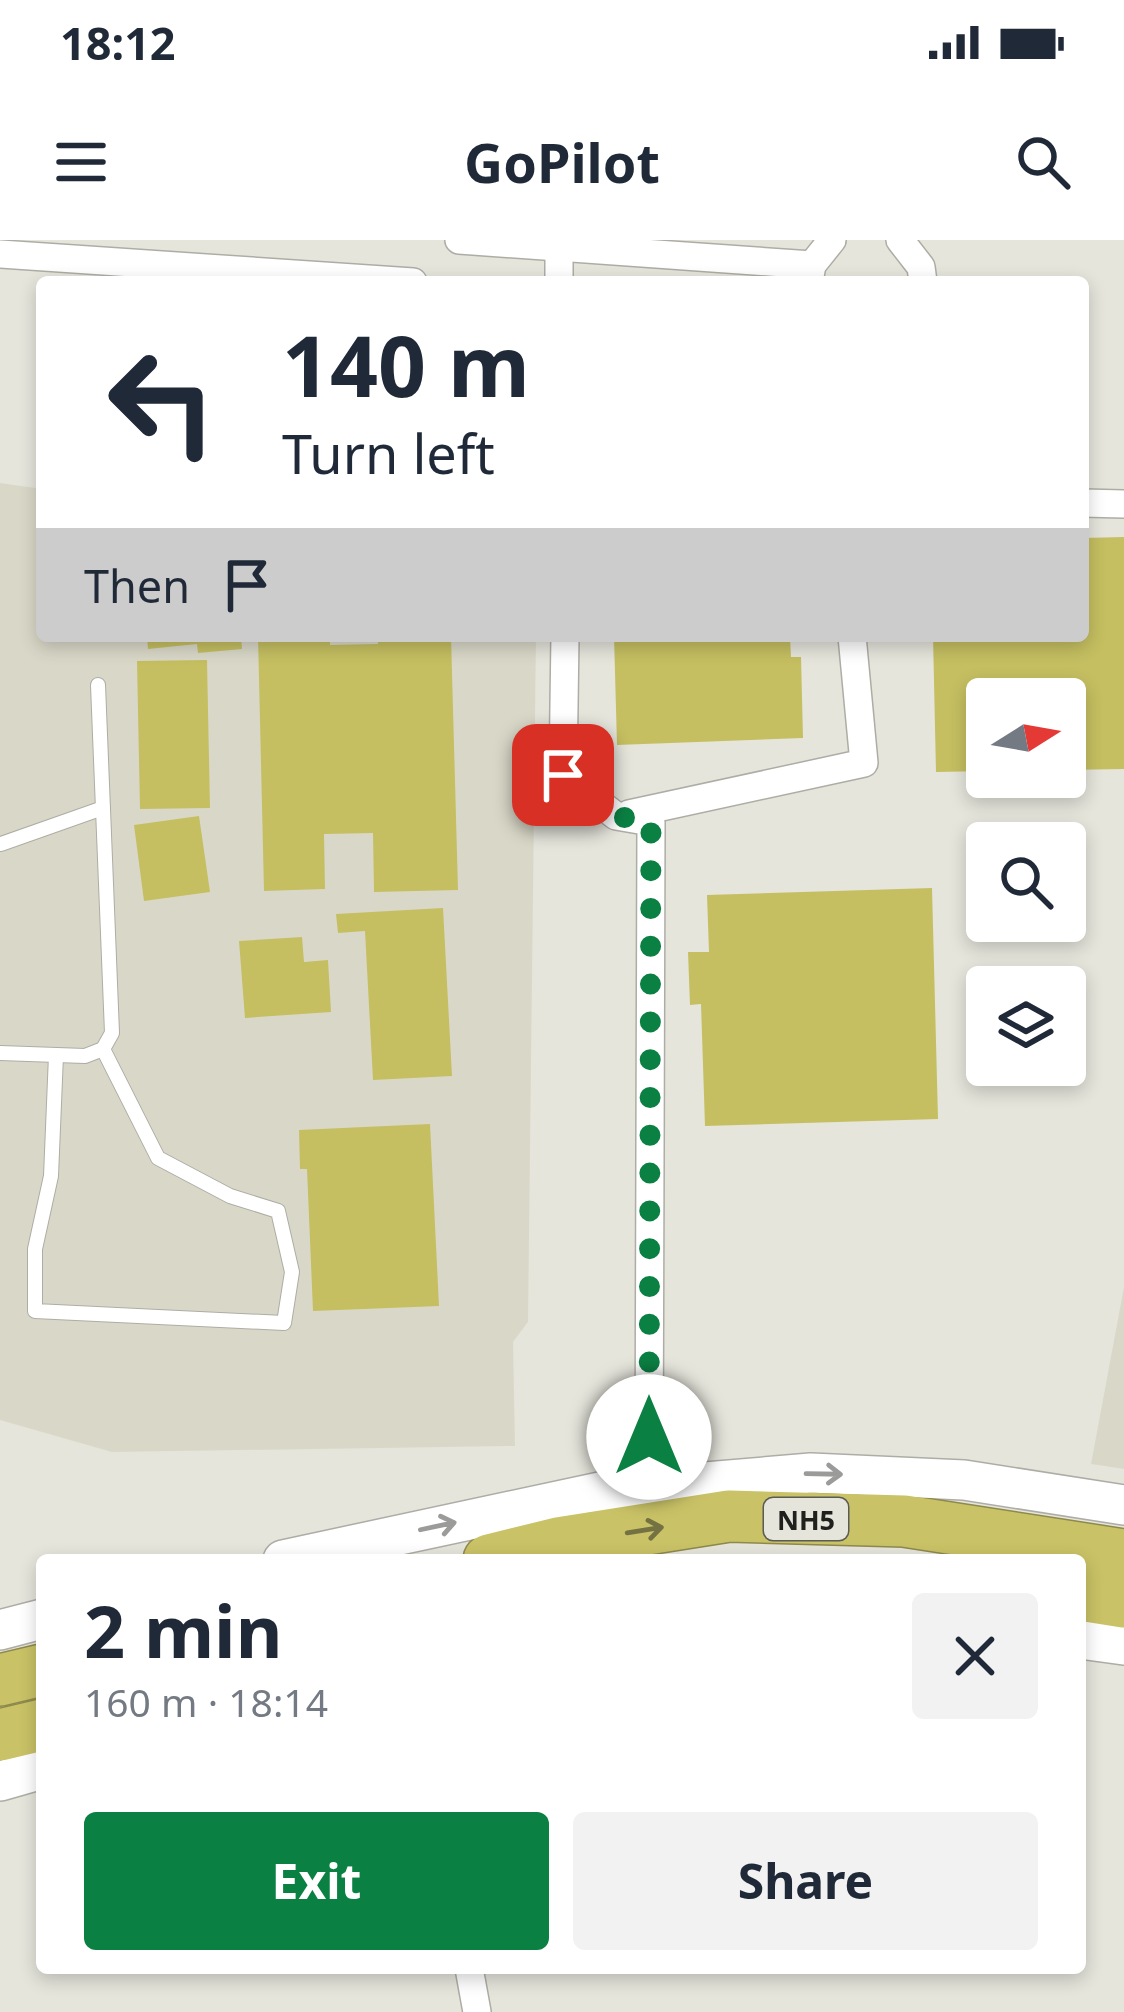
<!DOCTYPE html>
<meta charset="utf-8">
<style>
body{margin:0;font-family:"Noto Sans",sans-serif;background:#f2f2f3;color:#1f2937;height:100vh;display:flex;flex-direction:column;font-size:45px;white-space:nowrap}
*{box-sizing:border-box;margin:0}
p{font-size:39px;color:#747a83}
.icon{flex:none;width:66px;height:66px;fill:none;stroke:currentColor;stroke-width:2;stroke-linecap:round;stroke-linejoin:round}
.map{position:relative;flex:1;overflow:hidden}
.sheet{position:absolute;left:36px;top:1314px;width:1050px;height:420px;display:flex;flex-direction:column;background:#fff;border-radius:12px;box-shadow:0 6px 18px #0003}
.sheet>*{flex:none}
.hud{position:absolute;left:36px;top:36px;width:1053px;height:366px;border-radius:12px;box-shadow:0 6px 18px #0003;background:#fff;color:#1f2937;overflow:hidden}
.needle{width:78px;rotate:79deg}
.fabs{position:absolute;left:966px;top:438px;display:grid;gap:24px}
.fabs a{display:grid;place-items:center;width:120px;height:120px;border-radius:12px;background:#fff;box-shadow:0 6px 18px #0003;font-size:60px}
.pin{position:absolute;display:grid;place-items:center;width:102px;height:102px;color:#fff;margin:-51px;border-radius:24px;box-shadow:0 6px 18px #0006}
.me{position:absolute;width:132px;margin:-66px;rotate:0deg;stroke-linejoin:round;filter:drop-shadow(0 0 9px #0008)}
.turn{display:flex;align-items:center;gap:42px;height:252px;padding:0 48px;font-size:54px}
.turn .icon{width:156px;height:156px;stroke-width:2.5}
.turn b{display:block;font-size:84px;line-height:102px}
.then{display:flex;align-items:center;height:114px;padding:0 48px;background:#0003;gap:24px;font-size:45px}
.round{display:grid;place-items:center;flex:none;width:126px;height:126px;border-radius:12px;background:#f2f2f3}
.head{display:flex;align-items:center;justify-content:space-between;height:204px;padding:0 48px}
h1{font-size:72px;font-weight:700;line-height:90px}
.action{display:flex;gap:24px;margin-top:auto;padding:24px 48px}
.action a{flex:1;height:138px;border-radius:12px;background:#0b8043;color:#fff;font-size:48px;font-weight:700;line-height:138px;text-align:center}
.action a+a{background:#f2f2f3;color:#1f2937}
.status{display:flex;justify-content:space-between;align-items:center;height:84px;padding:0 60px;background:#fff;direction:ltr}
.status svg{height:33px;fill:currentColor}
header{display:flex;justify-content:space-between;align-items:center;height:156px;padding:0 48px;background:#fff;font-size:54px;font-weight:700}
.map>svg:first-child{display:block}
</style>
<div class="status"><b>18:12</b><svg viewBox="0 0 49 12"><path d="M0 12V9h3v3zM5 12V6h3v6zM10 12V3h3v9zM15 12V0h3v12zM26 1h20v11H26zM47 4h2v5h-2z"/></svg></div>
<header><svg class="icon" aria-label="menu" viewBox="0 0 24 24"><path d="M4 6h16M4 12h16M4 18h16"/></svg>GoPilot<svg class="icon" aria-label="search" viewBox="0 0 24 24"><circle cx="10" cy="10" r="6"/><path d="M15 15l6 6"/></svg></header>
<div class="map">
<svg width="1124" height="1772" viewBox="0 0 1124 1772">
<rect width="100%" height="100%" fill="#e5e5dc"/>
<!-- built -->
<g fill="#d9d8c8">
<polygon points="0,243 42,249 42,396 536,396 528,1082 513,1102 515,1206 112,1212 0,1180"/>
<polygon points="1124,1047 1124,1229 1091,1224"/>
</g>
<!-- building -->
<g fill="#c5bf61">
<polygon points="1124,297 1124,529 1065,530 1065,459 987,459 987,531 936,532 933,396 1083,396 1083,298"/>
<polygon points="147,396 241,396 242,409 198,413 197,404 148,409"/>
<polygon points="258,396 330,396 330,405 378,404 377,396 451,396 458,650 374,652 373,593 324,594 325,649 264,651"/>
<polygon points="614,396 790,396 791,417 801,417 803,498 617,505"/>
<polygon points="207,420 210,568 140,569 137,421"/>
<polygon points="199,576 210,652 144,661 134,585"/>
<polygon points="932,648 938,879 705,886 701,764 690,765 688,712 709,712 707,655"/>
<polygon points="443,668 452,836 373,840 365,691 338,693 336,674"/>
<polygon points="302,697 304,722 328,720 331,772 245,778 239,701"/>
<polygon points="430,884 439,1066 313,1071 307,929 300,929 299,890"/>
</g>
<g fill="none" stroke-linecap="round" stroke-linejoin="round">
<defs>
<g id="lane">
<polyline points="1,604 103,568"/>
<polyline points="0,813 85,816 103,809 112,793 98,445"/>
<polyline points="56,815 51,936 35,1009 35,1071 284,1083 292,1032 278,971 230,956 158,918 103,809"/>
</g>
<g id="street">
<polyline points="459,0 812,25"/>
<polyline points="900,0 921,27 923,42"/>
<polyline points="0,14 413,42"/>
<polyline points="559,42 559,7"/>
<polyline points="809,42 812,25 832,0"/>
<polyline points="1083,263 1124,264"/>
<polyline points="565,396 563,535 616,576 651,582 649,1244"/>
<polyline points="629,574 864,523 852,396"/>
<polyline points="469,1728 477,1772"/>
</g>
<g id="secondary">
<polyline points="283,1320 609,1250 811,1233 964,1240 1124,1265"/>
<polyline points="0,1390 42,1379"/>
<polyline points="1080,1399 1124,1405"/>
<polyline points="0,1541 42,1529"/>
</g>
<g id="highway">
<polyline points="489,1320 558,1303 729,1276 904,1281 1124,1315"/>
<polyline points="1080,1355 1124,1362"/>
<polyline points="0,1440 42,1430"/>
<polyline points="0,1495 42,1485"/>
</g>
</defs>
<!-- lane casing -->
<use href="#lane" stroke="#aeada5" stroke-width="16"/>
<!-- street casing -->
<use href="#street" stroke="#aeada5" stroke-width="30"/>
<!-- secondary casing -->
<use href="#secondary" stroke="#aeada5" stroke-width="42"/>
<!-- highway casing -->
<use href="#highway" stroke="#8e894c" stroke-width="54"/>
<!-- lane -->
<use href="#lane" stroke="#fff" stroke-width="14"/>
<!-- street -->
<use href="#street" stroke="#fff" stroke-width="27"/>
<!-- secondary -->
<use href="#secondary" stroke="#fff" stroke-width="39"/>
<!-- highway -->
<use href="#highway" stroke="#c9c266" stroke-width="51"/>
</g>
<!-- one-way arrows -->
<defs><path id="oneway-shaft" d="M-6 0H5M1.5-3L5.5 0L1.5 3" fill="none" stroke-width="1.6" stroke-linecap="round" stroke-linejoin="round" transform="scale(3)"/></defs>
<g stroke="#9b9b99">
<use href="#oneway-shaft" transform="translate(824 1234) rotate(1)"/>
<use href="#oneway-shaft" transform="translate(438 1286) rotate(-12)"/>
</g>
<use stroke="#747142" href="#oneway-shaft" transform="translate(645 1290) rotate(-9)"/>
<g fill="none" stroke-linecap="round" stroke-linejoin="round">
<!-- route -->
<polyline stroke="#0b8043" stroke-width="21" stroke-dasharray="0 37.8" points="563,535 616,576 651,582 649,1197"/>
</g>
<g text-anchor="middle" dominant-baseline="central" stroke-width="9" stroke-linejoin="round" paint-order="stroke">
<!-- shield labels -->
<rect fill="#e5e5dc" stroke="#5b5b56" stroke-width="3" x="764" y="1258" width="84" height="42" rx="9"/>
<g font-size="27" font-weight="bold" fill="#20201d">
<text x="806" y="1279">NH5</text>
</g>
</g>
</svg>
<div class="fabs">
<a><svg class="needle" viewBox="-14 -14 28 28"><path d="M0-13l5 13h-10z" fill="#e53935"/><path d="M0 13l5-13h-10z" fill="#747a83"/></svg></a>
<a><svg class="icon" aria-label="search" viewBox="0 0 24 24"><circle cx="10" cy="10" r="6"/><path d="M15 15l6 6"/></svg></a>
<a><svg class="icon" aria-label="layers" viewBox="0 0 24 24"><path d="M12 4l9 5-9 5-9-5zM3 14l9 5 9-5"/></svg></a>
</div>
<div class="pin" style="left:563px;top:535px;background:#d93025"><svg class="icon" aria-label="arrive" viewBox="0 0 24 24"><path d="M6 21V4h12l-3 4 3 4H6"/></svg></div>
<svg class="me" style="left:649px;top:1197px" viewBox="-20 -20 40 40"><circle r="19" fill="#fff"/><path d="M0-13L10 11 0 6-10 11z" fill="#0b8043"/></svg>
<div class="hud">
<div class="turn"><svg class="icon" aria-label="left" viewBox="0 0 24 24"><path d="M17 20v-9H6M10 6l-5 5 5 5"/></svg><div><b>140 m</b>Turn left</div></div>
<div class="then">Then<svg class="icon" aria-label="arrive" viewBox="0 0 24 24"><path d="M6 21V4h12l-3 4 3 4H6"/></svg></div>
</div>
<section class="sheet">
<div class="head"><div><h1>2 min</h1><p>160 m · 18:14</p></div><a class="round"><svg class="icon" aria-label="close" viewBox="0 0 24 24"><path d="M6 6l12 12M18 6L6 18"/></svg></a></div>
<div class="action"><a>Exit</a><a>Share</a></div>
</section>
</div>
